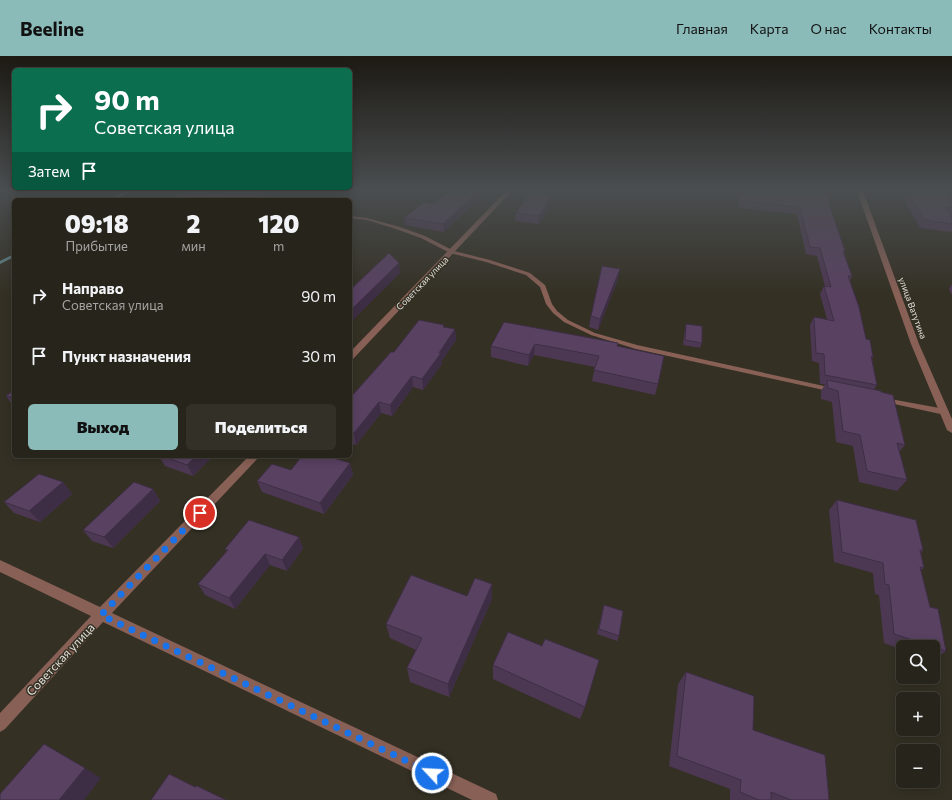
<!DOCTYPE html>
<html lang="ru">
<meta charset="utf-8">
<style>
body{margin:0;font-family:Commissioner,sans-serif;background:#333028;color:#f1f3f6;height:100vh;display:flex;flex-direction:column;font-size:15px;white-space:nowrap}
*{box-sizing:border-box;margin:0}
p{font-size:13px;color:#a4a4a3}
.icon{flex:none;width:22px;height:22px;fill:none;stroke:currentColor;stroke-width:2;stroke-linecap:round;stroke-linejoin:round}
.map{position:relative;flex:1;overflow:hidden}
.side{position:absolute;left:12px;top:142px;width:340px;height:260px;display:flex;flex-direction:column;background:#27241b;border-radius:6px;box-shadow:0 2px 10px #0003,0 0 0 1px #43413a}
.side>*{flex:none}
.guide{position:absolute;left:12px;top:12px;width:340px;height:122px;border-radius:6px;box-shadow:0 2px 10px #0003,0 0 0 1px #43413a;background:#0b6e4f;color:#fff;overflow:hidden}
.tools{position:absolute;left:896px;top:584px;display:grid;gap:8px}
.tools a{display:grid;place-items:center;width:44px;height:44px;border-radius:6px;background:#27241b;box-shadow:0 2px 10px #0003,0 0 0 1px #43413a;font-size:20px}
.pin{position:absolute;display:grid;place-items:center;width:34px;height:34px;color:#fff;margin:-17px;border:2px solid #fff;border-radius:50%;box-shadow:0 1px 4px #0007}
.me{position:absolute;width:44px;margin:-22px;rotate:295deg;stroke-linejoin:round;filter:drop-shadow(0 0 3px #0008)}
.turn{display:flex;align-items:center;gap:14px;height:84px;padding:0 16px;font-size:18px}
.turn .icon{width:52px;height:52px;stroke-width:2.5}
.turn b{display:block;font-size:28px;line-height:34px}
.then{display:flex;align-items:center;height:38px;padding:0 16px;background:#0003;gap:8px;font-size:15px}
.eta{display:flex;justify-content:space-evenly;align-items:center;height:68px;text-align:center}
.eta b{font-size:24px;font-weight:800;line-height:28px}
.button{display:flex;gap:8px;margin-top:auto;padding:8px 16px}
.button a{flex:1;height:46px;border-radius:6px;background:#8bbbb9;color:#111;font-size:16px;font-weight:800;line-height:46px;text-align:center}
.button a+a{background:#333028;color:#f1f3f6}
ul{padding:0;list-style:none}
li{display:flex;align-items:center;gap:12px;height:60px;padding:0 16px}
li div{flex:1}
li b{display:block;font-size:15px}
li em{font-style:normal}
header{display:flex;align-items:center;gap:24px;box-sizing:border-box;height:56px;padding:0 20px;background:#8bbbb9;color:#111}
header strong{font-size:19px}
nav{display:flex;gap:22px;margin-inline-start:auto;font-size:14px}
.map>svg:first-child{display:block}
</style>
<header>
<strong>Beeline</strong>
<nav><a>Главная</a><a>Карта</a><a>О нас</a><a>Контакты</a></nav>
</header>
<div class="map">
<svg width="952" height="744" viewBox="0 0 952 744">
<rect width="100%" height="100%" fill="#343024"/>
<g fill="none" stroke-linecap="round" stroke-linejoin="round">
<!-- stream -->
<g fill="#628990" fill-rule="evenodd">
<polygon points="126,135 130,135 114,144 109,144"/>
<polygon points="14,198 14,201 0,208 0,205"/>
</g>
<!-- lane -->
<g fill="#886056" fill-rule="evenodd">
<polygon points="350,160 367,162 400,171 425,180 454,195 490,204 530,217 545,229 552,248 557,255 568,264 595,277 637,289 833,332 837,334 833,336 636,293 591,279 564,266 553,257 546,248 540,231 526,219 486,206 450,197 421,182 396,173 367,164 350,162"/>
<polygon points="882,342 885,342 945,353 949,356 945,359 885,346 882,346 881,344"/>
</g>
<!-- street -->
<g fill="#886056" fill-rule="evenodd">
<polygon points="506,135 512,135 353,303 350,304 350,296"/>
<polygon points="857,135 863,135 919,288 952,363 952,377 947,374 911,288"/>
<polygon points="249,400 260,400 112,557 496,738 498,744 472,744 103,566 5,673 0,676 0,657 91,560 0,516 0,504 100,551"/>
</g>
</g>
<!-- wall -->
<g fill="#4d3854">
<polygon points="449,135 444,176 405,169 404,162 433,148"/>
<polygon points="559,135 539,168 515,165 516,157"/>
<polygon points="737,135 828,135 830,151 845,195 844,197 852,220 850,224 866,283 873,301 872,303 877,329 874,333 881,336 905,389 899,396 907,424 897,435 859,426 853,390 836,386 832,346 821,343 821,335 825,328 820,328 819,307 812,305 810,269 814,261 827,263 820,238 824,230 825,230 817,200 806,198 797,158 739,152"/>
<polygon points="899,135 947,135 952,143 952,160 951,160 952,162 952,175 951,176 920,172"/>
<polygon points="618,223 598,274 589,271 591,260"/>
<polygon points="952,228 952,239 949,233"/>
<polygon points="504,266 617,290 658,328 655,339 592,325 595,311 534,299 528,310 491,301 491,290"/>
<polygon points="686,268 702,287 700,292 683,289 685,273"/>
<polygon points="444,271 455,273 456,284 441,306 442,308 423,334 413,331 392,360 381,357 356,389 350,387 350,342 394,296"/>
<polygon points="14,334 14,351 6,340"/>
<polygon points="159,400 213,400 193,420 165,410"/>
<polygon points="350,407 353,419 324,458 262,436 257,425 291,414"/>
<polygon points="63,426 72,438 40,466 14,457 4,446"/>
<polygon points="153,433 160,445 113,492 92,485 83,474"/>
<polygon points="837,444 923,494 921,497 924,512 921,514 930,551 946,595 934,604 933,604 933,591 903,591 903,594 884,587 879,539 875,538 873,517 834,506 829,454"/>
<polygon points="299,481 303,492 287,515 270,509 235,553 205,539 198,528 227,496 225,493"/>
<polygon points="492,528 492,543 449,641 410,626 407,612 416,594 390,582 386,568 467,540"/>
<polygon points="604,549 619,580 617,585 597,578"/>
<polygon points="542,590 585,651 580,663 493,623 493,609"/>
<polygon points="686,616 753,674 829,744 730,744 730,733 669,710 678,628"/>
</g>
<!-- shaded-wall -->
<g fill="#3e2e45">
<polygon points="214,135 230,135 216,143 213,137"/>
<polygon points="268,135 283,135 268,144 252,144"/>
<polygon points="479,135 487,135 444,176 443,168"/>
<polygon points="555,135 559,135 539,168 539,160"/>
<polygon points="399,207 400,217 350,267 350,255"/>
<polygon points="620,213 618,223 598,274 600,263"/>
<polygon points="455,273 456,284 441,306 442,308 423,334 422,323"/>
<polygon points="535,288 534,299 528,310 529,299"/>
<polygon points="412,320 413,331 392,360 390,349"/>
<polygon points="379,346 381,357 356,389 354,377"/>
<polygon points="196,400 213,400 193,420 187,409"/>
<polygon points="350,407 353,419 324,458 320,447"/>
<polygon points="63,426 72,438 40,466 29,455"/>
<polygon points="153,433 160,445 113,492 104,481"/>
<polygon points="299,481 303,492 287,515 282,504"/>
<polygon points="265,498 270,509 235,553 229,542"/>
<polygon points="492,528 492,543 449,641 448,628"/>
<polygon points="85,712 101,722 84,744 59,744"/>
</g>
<!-- building -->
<g fill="#594162" stroke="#3e2e45">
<polygon points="188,135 214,135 213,137 222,137 226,135 268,135 252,144 172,144"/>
<polygon points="449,135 479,135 443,168 404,162 424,146 433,148"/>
<polygon points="531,135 555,135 539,160 516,157"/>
<polygon points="740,135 828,135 830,151 845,195 843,195 852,220 848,220 859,251 866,283 870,284 873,301 871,300 877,329 825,319 824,298 816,297 814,261 834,265 824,230 831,231 820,192 810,191 800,151 741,145"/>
<polygon points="907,135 947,135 952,143 952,152 946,151 952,162 952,168 925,164"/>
<polygon points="389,197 399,207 350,255 350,234"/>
<polygon points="602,210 620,213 600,263 591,260"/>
<polygon points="419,264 444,269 443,271 455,273 439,297 441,297 422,323 412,320 390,349 379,346 354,377 350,376 350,342 391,296 394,296"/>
<polygon points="504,266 618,287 617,290 664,300 658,328 594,314 599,300 535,288 529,299 491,290"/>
<polygon points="686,268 702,270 702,287 685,284"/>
<polygon points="827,324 881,335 881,336 893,339 905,389 897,387 907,424 867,415 860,379 843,375 838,335 828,332"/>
<polygon points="14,334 14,342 6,340"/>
<polygon points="162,400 196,400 187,409"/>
<polygon points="302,400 327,400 350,407 320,447 257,425 272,408 291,414"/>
<polygon points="39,418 63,426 29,455 4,446"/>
<polygon points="134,426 153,433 104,481 83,474"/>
<polygon points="837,444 916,464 923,494 920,494 924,512 920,511 930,551 938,553 946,595 894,578 889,529 885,528 883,507 842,496"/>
<polygon points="249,464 299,481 282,504 265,498 229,542 198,528 228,494 225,493"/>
<polygon points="411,519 467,540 475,522 492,528 448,628 407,612 422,582 386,568"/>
<polygon points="604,549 623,555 619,580 599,573"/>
<polygon points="508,576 542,590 545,583 599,604 585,651 493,609"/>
<polygon points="686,616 754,640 753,674 825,699 829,744 791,744 771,736 771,744 759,744 740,736 741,724 677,700"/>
<polygon points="44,688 85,712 59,744 0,744 0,738"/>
<polygon points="169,718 195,731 197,730 226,744 151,744"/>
</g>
<!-- sky -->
<linearGradient id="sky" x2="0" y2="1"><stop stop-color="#1d1a14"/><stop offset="0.56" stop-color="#4a4e50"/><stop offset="1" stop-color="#4a4e50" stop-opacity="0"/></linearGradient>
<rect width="952" height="239" fill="url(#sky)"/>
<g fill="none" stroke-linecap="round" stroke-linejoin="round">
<!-- route -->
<polyline stroke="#1a73e8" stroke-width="7" stroke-dasharray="0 12.6" points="200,457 101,559 432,717"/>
</g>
<g text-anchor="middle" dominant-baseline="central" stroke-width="3" stroke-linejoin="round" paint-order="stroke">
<!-- far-street labels -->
<g font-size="9" fill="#e1ded7" stroke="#343024">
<text transform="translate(422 227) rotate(-46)">Советская улица</text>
<text transform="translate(913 252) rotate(70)">улица Ватутина</text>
</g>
<!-- near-street labels -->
<g font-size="12" fill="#e1ded7" stroke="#343024">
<text transform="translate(60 603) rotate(-47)">Советская улица</text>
</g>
</g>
</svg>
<div class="tools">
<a><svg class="icon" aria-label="search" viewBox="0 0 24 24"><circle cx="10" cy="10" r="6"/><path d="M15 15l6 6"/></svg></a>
<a>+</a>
<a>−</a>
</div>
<div class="pin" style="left:200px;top:457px;background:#d93025"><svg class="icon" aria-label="arrive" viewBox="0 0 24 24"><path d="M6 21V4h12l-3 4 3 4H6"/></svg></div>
<svg class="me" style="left:432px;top:717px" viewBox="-20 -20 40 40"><circle r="17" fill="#1a73e8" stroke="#fff" stroke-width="3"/><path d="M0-11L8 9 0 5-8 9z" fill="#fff"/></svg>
<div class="guide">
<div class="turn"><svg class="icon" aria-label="right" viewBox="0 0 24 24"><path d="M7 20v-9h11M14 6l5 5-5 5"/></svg><div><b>90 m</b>Советская улица</div></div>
<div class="then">Затем<svg class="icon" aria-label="arrive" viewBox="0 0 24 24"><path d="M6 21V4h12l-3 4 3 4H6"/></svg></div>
</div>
<section class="side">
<div class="eta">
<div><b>09:18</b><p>Прибытие</p></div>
<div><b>2</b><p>мин</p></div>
<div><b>120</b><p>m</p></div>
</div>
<ul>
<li><svg class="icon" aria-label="right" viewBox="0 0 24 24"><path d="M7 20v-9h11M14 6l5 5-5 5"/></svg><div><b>Направо</b><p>Советская улица</p></div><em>90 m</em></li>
<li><svg class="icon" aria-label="arrive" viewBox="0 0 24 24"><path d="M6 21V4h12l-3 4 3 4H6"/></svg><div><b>Пункт назначения</b></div><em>30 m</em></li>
</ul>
<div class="button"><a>Выход</a><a>Поделиться</a></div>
</section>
</div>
